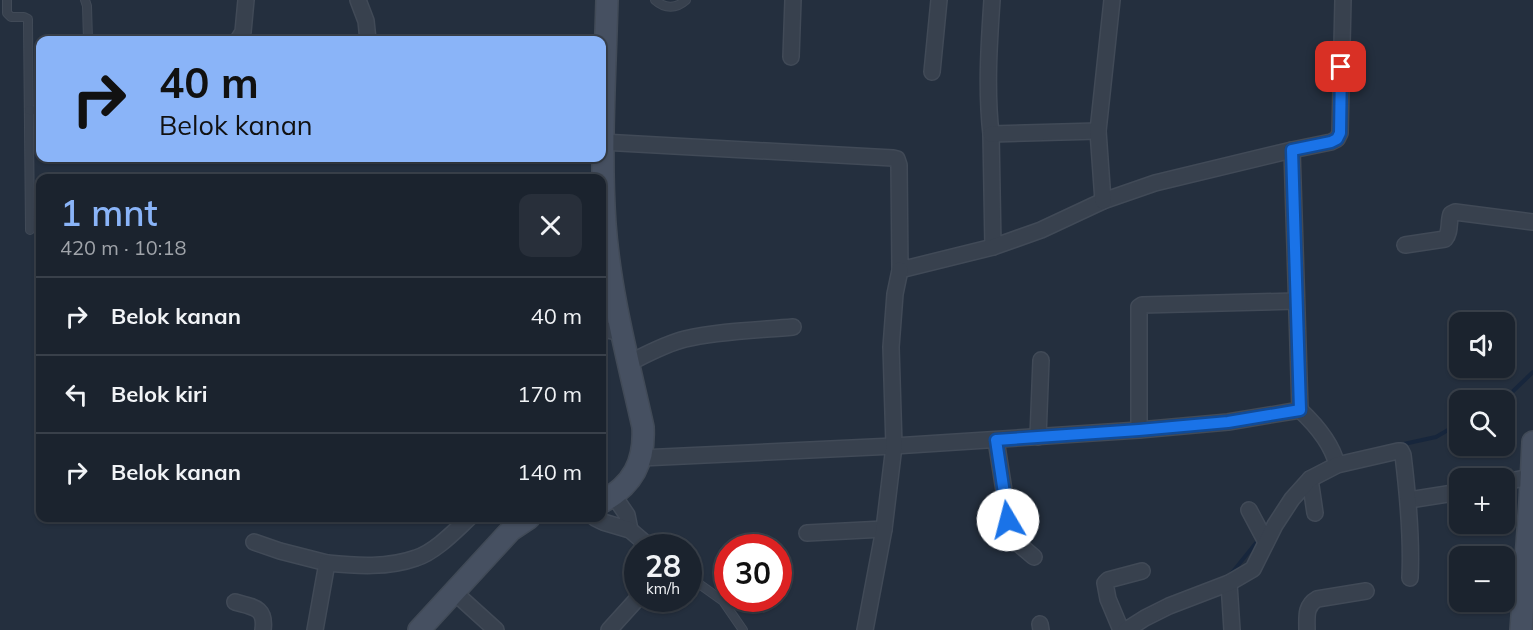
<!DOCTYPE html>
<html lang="id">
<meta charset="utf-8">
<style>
body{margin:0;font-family:Mulish,sans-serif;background:#282f3a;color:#f1f3f6;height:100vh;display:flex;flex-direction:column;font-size:22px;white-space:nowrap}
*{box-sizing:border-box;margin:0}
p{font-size:20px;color:#a0a4aa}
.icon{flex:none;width:33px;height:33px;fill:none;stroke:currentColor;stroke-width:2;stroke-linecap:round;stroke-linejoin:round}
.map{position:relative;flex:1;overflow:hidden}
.sheet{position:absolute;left:36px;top:174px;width:570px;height:348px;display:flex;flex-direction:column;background:#1b232e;border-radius:12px;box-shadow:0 2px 4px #0004,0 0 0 2px #39404a}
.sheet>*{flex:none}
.banner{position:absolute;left:36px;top:36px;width:570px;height:126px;border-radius:12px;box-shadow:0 2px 4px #0004,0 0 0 2px #39404a;background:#8ab4f8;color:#111;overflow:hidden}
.controls{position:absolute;left:1449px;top:312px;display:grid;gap:12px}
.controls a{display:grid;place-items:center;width:66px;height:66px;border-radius:12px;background:#1b232e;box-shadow:0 2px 4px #0004,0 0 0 2px #39404a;font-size:30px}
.speed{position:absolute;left:624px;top:534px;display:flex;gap:12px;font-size:30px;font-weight:700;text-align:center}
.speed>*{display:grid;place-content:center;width:78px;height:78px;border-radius:50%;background:#1b232e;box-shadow:0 2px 4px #0004,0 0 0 2px #39404a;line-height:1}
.speed small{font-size:15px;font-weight:400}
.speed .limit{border:9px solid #d22;background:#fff;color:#111}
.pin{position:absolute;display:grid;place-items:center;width:51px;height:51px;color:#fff;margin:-26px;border-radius:12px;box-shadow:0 3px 9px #0006}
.me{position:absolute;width:66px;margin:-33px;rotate:352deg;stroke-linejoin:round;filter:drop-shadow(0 0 4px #0008)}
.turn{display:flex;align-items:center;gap:21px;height:126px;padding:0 24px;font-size:27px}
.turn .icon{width:78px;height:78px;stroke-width:2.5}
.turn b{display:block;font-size:42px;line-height:51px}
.round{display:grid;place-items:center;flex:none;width:63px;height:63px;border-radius:12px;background:#282f3a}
.summary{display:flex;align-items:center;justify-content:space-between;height:102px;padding:0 24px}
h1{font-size:36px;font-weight:600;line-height:45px;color:#8ab4f8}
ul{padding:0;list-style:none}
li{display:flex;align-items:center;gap:18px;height:78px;padding:0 24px;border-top:2px solid #39404a}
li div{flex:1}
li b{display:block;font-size:22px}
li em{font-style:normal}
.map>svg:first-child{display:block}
</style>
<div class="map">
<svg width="1533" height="630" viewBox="0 0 1533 630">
<rect width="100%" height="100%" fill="#242f3e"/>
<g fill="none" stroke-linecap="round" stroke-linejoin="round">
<!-- stream -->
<g stroke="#17263c" stroke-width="4">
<polyline points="1499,400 1510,394 1533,372"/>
<polyline points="1399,445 1436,437 1460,423"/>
<polyline points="1231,574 1260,538"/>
</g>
<defs>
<g id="lane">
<polyline points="7,0 7,13 11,17 24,17 28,19 28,24 30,230"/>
<polyline points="85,0 87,6 88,40"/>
<path d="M655,0C665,9 676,9 686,0"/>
<polyline points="29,110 40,111"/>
<polyline points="688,576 723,601 743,630"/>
</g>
<g id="street">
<polyline points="358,0 366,21 368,40"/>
<path d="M992,0C989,44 986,90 991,134L993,247"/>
<polyline points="238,40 243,32 246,0"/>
<polyline points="791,57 793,0"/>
<polyline points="932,72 939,0"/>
<polyline points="991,134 1098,131"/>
<polyline points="602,142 893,158 897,159 899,165 900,270 993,247 1041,230 1103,201 1155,183 1292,150 1331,142 1337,139 1340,133 1343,0"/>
<polyline points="1103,201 1098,131 1112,0"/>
<path d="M1405,245L1445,239C1451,232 1448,222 1451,214L1455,212L1533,222"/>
<polyline points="602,329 622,333"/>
<path d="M629,363C647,354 665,344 685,339C718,331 759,330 793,327"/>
<path d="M1300,410C1315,424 1332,444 1337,465"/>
<polyline points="1139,430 1139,307 1142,305 1296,301"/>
<polyline points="1038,437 1041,360"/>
<polyline points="996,440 1011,535 1014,540 1034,557"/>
<polyline points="641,458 894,446 1139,430 1228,422 1300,410 1292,150"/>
<polyline points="1310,479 1315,513"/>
<polyline points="1504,482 1531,477"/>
<polyline points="614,496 627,515 630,530"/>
<polyline points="1409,500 1460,492"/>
<polyline points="1249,510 1266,542"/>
<polyline points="595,518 603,522 630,530 651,548"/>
<polyline points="807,533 884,529"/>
<polyline points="254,542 280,551 327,563"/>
<polyline points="1229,583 1232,630"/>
<polyline points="454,592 496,630"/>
<path d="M235,602C253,607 266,607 263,630"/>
<polyline points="1040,624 1041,630"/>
<path d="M315,630L327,563C357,566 388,568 416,558C435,552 455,531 469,518"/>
<polyline points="609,630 638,598"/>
<polyline points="865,630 884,529 894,446 891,347 895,294 900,270"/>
<polyline points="1121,630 1108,599 1105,583 1108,580 1142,571"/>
<path d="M1126,630L1145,618L1169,606L1229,583L1253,569L1275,525L1292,499L1310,479L1337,465L1398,451H1401L1403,455C1408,496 1412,537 1410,578"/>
<path d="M1307,630C1307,617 1305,606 1317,599L1366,591"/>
</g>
<g id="secondary">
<path d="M602,502C633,485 645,462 643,427C628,360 610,293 605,224C600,150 605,75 607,0"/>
<polyline points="419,630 511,530 529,518"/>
<polyline points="1521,630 1530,502 1533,442"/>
</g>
</defs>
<!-- lane casing -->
<use href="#lane" stroke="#414a57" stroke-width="10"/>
<!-- street casing -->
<use href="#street" stroke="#414a57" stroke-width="18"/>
<!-- secondary casing -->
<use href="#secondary" stroke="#414a57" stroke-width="24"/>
<!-- lane -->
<use href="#lane" stroke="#38414e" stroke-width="8"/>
<!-- street -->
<use href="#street" stroke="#38414e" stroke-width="15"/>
<!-- secondary -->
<use href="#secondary" stroke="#465061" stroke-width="21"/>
</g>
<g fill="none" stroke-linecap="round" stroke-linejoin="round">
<defs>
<polyline id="route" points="1008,520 996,440 1139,430 1228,422 1300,410 1292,150 1331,142 1337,139 1340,133 1341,67"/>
</defs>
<!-- route casing -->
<use href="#route" stroke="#114b97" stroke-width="15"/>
<!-- route -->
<use href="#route" stroke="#1a73e8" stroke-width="10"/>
</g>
</svg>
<div class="controls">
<a><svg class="icon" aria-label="sound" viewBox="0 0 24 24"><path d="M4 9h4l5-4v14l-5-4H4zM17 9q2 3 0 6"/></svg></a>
<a><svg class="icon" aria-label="search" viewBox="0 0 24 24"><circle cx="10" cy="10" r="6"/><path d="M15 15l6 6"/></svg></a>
<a>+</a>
<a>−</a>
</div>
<div class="speed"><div>28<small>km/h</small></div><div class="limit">30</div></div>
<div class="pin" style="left:1341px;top:67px;background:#d93025"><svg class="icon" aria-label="arrive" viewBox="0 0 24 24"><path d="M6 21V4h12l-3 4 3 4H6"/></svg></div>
<svg class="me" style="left:1008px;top:520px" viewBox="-20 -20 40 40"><circle r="19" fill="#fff"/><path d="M0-13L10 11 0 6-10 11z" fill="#1a73e8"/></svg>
<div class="banner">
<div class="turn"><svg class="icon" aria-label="right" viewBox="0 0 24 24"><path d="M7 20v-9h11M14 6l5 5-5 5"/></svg><div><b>40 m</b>Belok kanan</div></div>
</div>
<section class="sheet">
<div class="summary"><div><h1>1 mnt</h1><p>420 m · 10:18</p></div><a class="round"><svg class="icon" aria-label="close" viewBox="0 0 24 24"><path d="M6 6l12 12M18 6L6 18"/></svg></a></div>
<ul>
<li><svg class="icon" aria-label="right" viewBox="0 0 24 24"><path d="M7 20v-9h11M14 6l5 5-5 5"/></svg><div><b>Belok kanan</b></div><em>40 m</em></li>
<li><svg class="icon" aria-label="left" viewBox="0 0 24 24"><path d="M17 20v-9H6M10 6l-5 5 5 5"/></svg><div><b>Belok kiri</b></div><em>170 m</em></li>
<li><svg class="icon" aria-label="right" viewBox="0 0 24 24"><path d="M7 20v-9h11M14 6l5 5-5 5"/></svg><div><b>Belok kanan</b></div><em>140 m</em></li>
</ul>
</section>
</div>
